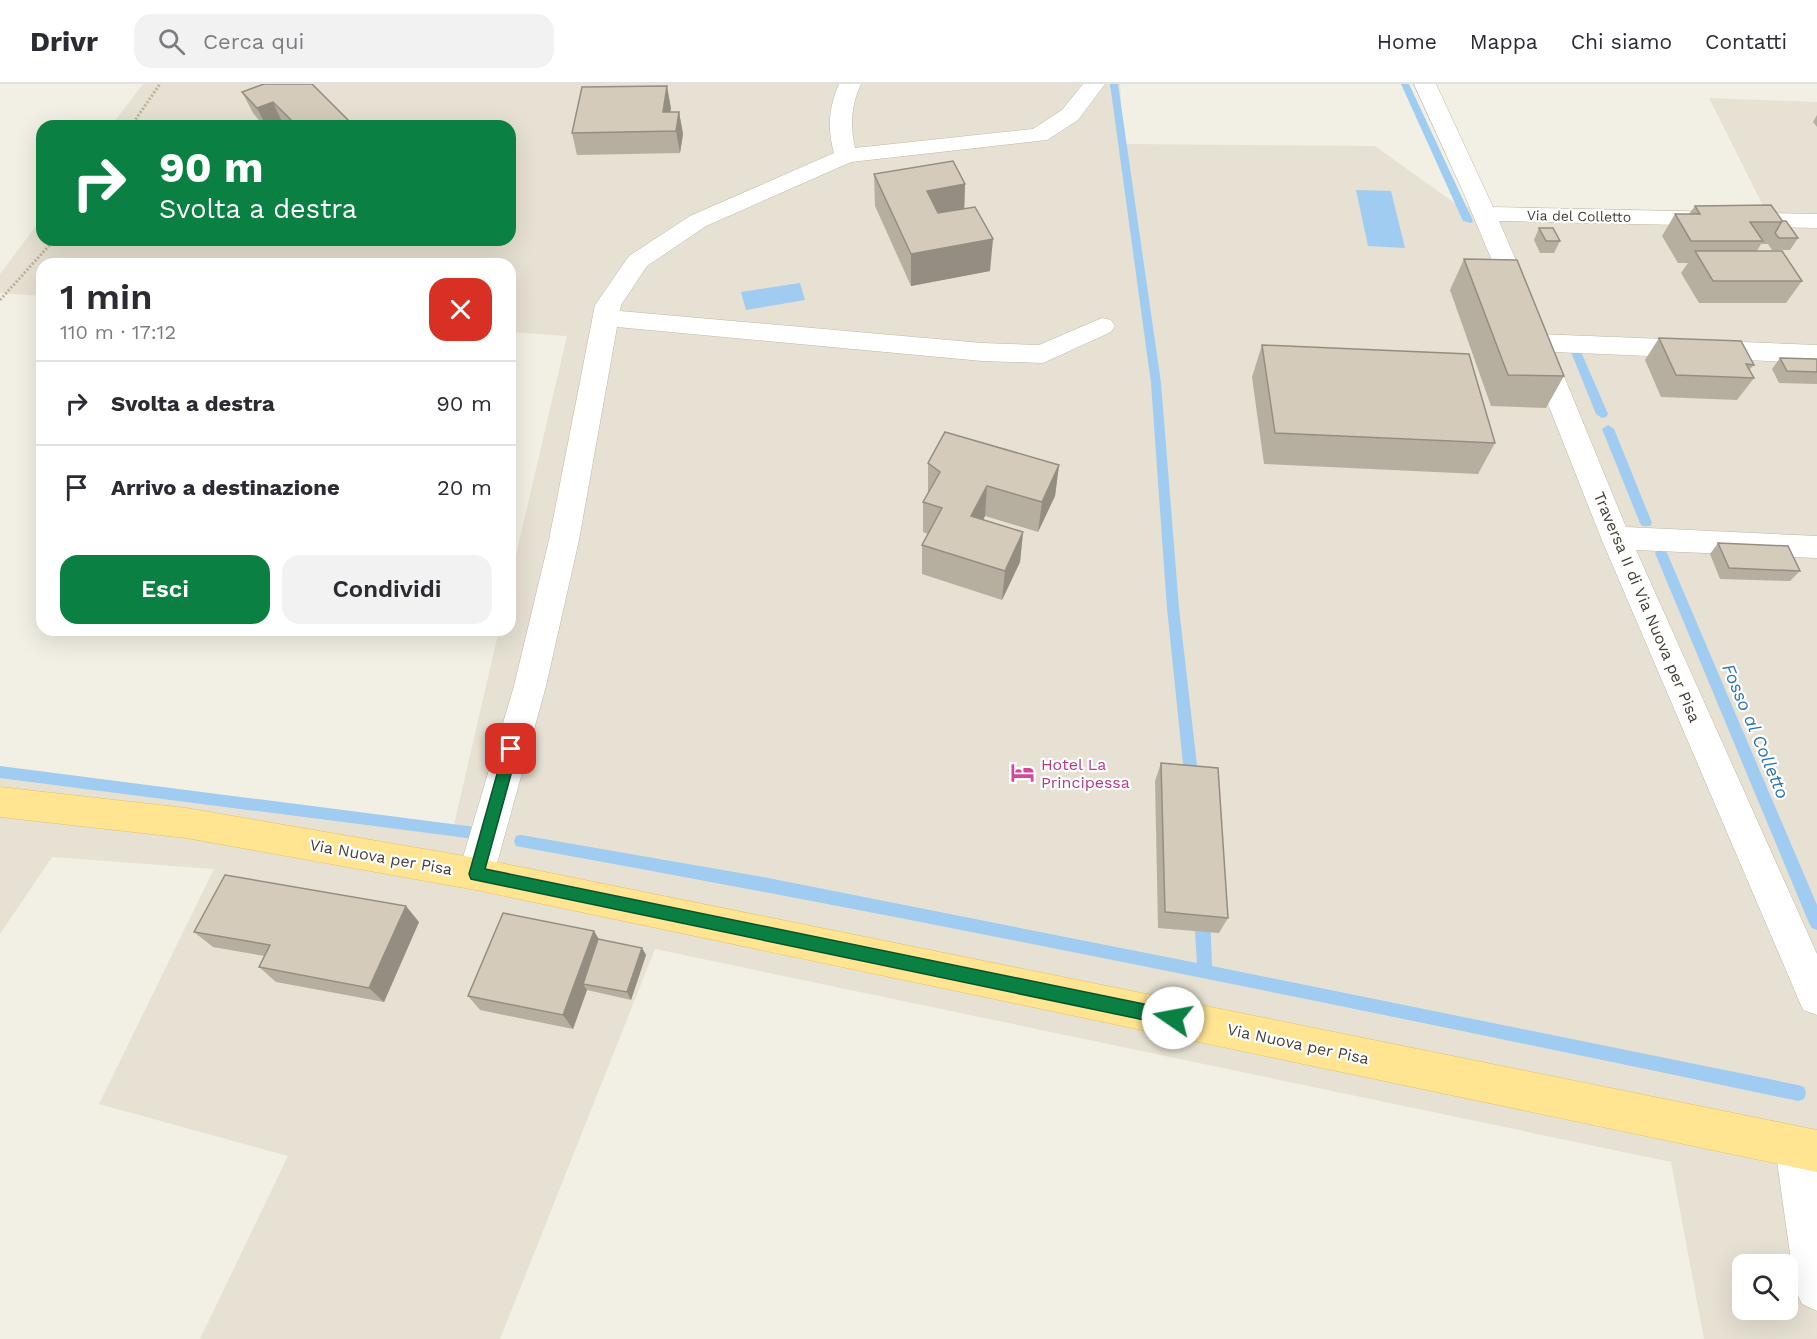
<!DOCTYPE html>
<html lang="it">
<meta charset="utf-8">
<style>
body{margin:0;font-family:"Work Sans",sans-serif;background:#f2f2f3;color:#2b2b33;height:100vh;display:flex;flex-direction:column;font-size:22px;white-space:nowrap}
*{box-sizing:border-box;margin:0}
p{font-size:20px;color:#7c7c81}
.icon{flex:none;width:33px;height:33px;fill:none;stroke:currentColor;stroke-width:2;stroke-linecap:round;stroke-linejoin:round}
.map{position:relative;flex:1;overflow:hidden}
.side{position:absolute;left:36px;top:174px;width:480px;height:378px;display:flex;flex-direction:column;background:#fff;border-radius:18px;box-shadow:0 6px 24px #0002}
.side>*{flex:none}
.banner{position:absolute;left:36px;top:36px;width:480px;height:126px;border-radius:18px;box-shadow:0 6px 24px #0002;background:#0b8043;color:#fff;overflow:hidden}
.tools{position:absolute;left:1732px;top:1170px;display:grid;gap:12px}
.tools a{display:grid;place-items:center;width:66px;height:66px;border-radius:12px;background:#fff;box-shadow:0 6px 24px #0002;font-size:30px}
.pin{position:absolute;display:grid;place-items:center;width:51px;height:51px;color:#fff;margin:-26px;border-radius:12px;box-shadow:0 3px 9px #0006}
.me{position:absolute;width:66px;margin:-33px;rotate:282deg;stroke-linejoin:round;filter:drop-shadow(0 0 4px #0008)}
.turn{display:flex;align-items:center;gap:21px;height:126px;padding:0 24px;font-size:27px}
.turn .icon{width:78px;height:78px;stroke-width:2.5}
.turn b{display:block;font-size:42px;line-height:51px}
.round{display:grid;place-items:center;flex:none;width:63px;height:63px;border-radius:18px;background:#f2f2f3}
.headline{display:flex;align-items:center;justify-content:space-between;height:102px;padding:0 24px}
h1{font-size:36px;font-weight:600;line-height:45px}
.cta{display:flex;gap:12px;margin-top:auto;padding:12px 24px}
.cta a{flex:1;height:69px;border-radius:18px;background:#0b8043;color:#fff;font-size:24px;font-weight:600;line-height:69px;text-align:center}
.cta a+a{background:#f2f2f3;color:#2b2b33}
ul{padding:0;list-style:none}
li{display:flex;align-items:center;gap:18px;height:84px;padding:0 24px;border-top:2px solid #e1e1e2}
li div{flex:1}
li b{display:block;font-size:22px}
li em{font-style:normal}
header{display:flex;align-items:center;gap:36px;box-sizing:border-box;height:84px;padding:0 30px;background:#fff;border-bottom:2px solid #e1e1e2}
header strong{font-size:28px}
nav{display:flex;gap:33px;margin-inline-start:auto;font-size:21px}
.search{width:420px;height:54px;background:#f2f2f3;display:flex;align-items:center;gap:15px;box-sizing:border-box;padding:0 21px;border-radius:18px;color:#7c7c81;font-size:22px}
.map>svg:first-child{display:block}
</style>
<header>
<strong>Drivr</strong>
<div class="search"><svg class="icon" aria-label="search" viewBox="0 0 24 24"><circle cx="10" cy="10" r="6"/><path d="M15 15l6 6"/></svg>Cerca qui</div>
<nav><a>Home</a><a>Mappa</a><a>Chi siamo</a><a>Contatti</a></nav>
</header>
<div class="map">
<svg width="1817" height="1255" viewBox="0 0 1817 1255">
<rect width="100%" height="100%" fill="#f2efe4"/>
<!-- residential -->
<path fill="#e6e1d2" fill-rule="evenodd" d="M143,0H1120L1123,60L1375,62L1460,123L1766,128L1709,14L1817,18V1255H1704L1671,1078L655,865L500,1255H200L288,1072L99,1020L214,785L52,773L0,850V688L454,741L499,546H510V497L567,252L510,248V180H42V212L0,209V190L42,134V156H510V42H111ZM1743,1180H1788V1226H1743Z"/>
<!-- water -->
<g fill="#9fccf0">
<polygon points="1356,106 1391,107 1405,164 1368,162"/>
<polygon points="800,199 805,216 746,226 741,208"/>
</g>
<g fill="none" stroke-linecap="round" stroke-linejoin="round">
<!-- stream -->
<g fill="#9fccf0" fill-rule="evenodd">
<polygon points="1110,0 1118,0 1161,299 1179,524 1199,699 1197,703 1192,705 1187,703 1185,699 1167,524 1151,299"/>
<polygon points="1401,0 1409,0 1473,137 1471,139 1463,137"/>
<polygon points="1576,264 1581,268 1608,330 1606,333 1602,334 1596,330 1571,268"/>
<polygon points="1608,341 1614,345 1652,439 1650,442 1642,442 1640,439 1602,345"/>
<polygon points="1661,464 1667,469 1817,821 1817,846 1812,844 1809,839 1655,469"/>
<polygon points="0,682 475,743 480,744 482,749 480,754 475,755 0,694"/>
<path d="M521,751L763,793L1197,879L1194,831L1197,826L1202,824L1207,826L1210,831L1212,882L1798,1001L1804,1003L1806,1009L1804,1015L1798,1017C1373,928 948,840 521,763L516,762L514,757L516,752Z"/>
</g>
<defs>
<g id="minor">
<path d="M839,0H861C851,21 850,42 855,64L1033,45L1062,26L1083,0H1105L1078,36L1047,56L851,78L706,142L647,182L621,221L620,227L982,259L1039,261L1102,234L1111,236L1115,242L1111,248L1043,279L982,277L617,243L579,456L546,602L494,790L489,802L476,806L463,802L458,790L514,602L549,456L595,221L629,172L690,132L834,69C827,45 829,23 839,0Z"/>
<polygon points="1414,0 1436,0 1493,123 1817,130 1817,144 1499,137 1533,216 1529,222 1520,224 1511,222 1464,110"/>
<polygon points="1537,250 1817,261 1817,279 1554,268 1626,443 1817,452 1817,474 1636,466 1817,870 1817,931 1803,926 1601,454 1524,259 1528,253"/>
<polygon points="1796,1042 1811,1048 1817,1066 1817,1227 1802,1220 1795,1205 1775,1063 1781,1048"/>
</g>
<polygon id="major" points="0,703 186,724 476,774 1817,1046 1817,1088 476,806 186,754 0,733"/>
</defs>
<!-- minor casing -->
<use href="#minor" stroke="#beb7a7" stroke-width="1"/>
<!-- major casing -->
<use href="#major" stroke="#e4c260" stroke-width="1"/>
<!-- path -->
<g stroke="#c0b398" stroke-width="3" stroke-dasharray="2 2" stroke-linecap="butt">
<polyline points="131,42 160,0"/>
<polyline points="0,216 54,156"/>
</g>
<!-- minor -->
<use href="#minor" fill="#fff" fill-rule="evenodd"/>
<!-- major -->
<use href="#major" fill="#ffe491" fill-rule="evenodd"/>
</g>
<!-- wall -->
<g fill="#b6afa0">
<polygon points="242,8 352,40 353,42 280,42 280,41 277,42 264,42 253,29"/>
<polygon points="671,24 670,28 679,28 683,50 680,69 577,71 572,49"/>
<polygon points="1817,31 1817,43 1813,38"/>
<polygon points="874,90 965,100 964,125 990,187 911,202 875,122"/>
<polygon points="1695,122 1782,137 1798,154 1790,166 1772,166 1768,160 1761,160 1757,167 1802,197 1786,219 1699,219 1681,189 1688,179 1678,179 1662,152 1675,130 1689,130"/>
<polygon points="1539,144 1560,157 1554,169 1540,169 1534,156"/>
<polygon points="1464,175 1564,292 1546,324 1491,322 1450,206"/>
<polygon points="1659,254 1754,281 1749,286 1754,294 1737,316 1661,313 1645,276"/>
<polygon points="1262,261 1495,359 1478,390 1264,380 1252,293"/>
<polygon points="1780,274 1817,275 1817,300 1779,299 1772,285"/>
<polygon points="928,379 1059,381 1055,412 1038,448 985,432 983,436 1023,448 1020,478 1002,516 922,490 922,461 928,450 923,448 923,418 928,410"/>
<polygon points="1718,459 1800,487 1790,497 1720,495 1710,470"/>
<polygon points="1161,679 1228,834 1219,849 1158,844 1155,697"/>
<polygon points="419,838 384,918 276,898 259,883 264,872 213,863 194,848"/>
<polygon points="594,847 598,855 642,864 646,871 631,916 587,906 573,945 480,926 468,912"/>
</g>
<!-- shaded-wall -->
<g fill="#948e82">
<polygon points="667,2 671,24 667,48 663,28"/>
<polygon points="273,18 283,40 277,42 266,42 257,24"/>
<polygon points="679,28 683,50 680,69 676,47"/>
<polygon points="965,100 964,132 926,139 927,107"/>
<polygon points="993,155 990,187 911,202 911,170"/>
<polygon points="1059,381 1055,412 1038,448 1042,418"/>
<polygon points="987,402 985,432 969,462 971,432"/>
<polygon points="1023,448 1020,478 1002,516 1005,487"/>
<polygon points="406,822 419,838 384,918 369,904"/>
<polygon points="594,847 603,862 583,900 587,906 573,945 563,931"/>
<polygon points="642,864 646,871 631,916 627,908"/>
</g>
<!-- building -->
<g fill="#d4cbba" stroke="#948e82" stroke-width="1.5">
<polygon points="264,0 312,0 352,40 346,42 281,42 279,40 291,36 273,18 257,24 242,8"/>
<polygon points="667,2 663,28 679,28 676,47 572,49 582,3"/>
<polygon points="953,77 965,100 927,107 938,129 975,123 993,155 911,170 874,90"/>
<polygon points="1771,121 1783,138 1750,138 1763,157 1691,157 1675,130 1700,130 1695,122"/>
<polygon points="1782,137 1786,137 1798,154 1779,154 1775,149"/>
<polygon points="1539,144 1553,144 1560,157 1546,157"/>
<polygon points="1695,167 1782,167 1802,197 1713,197"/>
<polygon points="1464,175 1517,176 1564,292 1508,291"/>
<polygon points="1659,254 1741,257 1754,281 1746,280 1754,294 1676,291"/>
<polygon points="1262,261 1469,270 1495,359 1275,349"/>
<polygon points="1780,274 1817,275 1817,288 1787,287"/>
<polygon points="945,348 1059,381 1042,418 987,402 971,432 1023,448 1005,487 922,461 942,424 923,418 940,388 928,379"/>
<polygon points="1718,459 1788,462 1800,487 1729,484"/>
<polygon points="1161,679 1218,684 1228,834 1165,828"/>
<polygon points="225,791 406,822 369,904 259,883 270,861 194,848"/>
<polygon points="503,829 594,847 563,931 468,912"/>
<polygon points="598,855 642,864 627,908 583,900"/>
</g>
<!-- route -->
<polygon fill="#0b8043" stroke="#07532c" stroke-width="1.5" points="511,659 516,660 518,665 485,785 1173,926 1179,929 1181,934 1179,940 1173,942 471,795 469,790 504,665 506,660"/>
<!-- icons -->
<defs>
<symbol id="hotel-bare" viewBox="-9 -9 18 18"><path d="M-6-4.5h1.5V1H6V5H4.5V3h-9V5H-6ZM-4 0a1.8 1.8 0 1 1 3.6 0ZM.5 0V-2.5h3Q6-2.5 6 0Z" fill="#d1479c" stroke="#fff" stroke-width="2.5" paint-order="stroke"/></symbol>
</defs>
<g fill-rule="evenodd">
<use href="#hotel-bare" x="1006" y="672" width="33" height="33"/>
</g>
<g text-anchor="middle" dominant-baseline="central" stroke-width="4.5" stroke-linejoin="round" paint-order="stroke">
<!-- far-street labels -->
<g font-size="14" fill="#443f34" stroke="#fff">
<text transform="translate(1579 132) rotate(1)">Via del Colletto</text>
</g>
<!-- street labels -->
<g font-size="16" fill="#443f34" stroke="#fff">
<text transform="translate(1647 523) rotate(67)">Traversa II di Via Nuova per Pisa</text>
<text transform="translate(381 773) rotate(10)">Via Nuova per Pisa</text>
<text transform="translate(1298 960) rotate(12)">Via Nuova per Pisa</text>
</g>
<!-- hotel labels -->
<g font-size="16" fill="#b23c85" stroke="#fff" text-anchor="start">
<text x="1041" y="680">Hotel La<tspan x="1041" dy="18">Principessa</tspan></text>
</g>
<!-- water labels -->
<g font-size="18" font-style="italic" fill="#2d74b1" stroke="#fff">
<text transform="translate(1756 647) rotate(67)">Fosso al Colletto</text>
</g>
</g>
</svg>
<div class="tools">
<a><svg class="icon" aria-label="search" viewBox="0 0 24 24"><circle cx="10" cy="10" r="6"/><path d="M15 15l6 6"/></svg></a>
</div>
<div class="pin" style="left:511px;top:665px;background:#d93025"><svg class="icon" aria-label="arrive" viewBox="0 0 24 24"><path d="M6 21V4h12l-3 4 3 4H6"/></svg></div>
<svg class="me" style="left:1173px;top:934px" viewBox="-20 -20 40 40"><circle r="19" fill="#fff"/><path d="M0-13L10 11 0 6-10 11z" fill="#0b8043"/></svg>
<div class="banner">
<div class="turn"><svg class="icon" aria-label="right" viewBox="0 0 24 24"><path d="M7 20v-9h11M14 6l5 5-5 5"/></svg><div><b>90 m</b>Svolta a destra</div></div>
</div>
<section class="side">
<div class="headline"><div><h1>1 min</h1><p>110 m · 17:12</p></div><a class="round" style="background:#d93025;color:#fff"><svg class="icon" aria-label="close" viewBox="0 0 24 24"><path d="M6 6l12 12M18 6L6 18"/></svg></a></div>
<ul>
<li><svg class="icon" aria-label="right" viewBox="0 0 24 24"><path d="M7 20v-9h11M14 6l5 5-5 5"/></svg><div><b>Svolta a destra</b></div><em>90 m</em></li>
<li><svg class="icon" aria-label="arrive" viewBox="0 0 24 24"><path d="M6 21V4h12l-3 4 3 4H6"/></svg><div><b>Arrivo a destinazione</b></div><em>20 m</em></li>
</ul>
<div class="cta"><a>Esci</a><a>Condividi</a></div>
</section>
</div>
